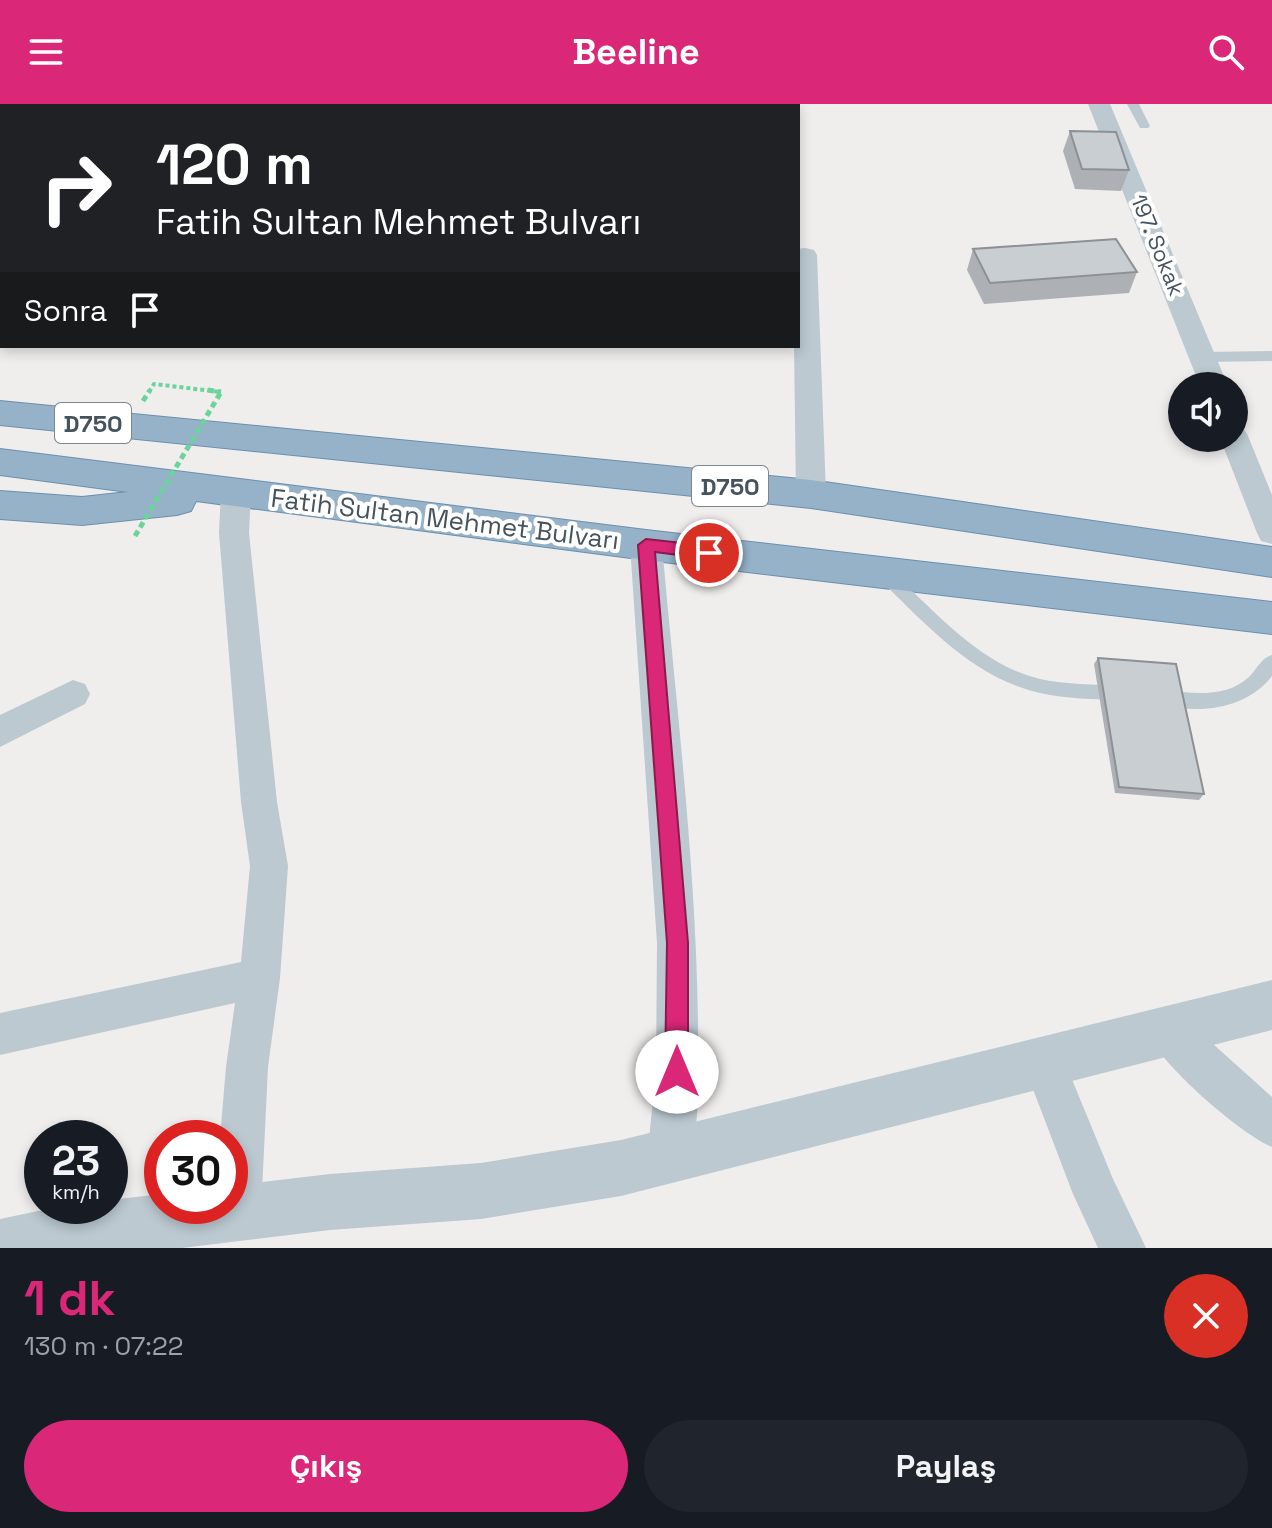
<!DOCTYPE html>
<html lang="tr">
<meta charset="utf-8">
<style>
body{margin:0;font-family:"Space Grotesk",sans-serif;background:#20242c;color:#f1f3f6;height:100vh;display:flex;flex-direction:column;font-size:30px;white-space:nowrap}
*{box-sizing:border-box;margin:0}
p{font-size:26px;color:#9ea1a6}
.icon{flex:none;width:44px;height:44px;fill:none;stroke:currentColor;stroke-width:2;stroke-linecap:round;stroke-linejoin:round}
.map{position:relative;height:1144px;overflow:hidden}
.panel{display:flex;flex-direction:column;background:#171b24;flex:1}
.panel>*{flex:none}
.guide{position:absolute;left:0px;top:0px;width:800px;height:244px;box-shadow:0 4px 12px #0003;background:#202124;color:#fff;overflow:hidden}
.fabs{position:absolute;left:1168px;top:268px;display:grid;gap:16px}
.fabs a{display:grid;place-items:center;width:80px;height:80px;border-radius:50%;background:#171b24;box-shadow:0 4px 12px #0003;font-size:40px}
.speed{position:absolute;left:24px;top:1016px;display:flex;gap:16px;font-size:40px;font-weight:700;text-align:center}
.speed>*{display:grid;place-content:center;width:104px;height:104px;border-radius:50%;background:#171b24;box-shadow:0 4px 12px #0003;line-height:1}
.speed small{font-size:20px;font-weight:400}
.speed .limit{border:12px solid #d22;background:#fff;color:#111}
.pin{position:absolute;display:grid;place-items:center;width:68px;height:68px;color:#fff;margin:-34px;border:4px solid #fff;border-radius:50%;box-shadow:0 2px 8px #0007}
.me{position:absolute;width:88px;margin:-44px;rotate:0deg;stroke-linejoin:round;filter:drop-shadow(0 0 6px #0008)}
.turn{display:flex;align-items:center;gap:28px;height:168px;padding:0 24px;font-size:36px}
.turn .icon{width:104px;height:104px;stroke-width:2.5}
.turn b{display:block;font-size:56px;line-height:68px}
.then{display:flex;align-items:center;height:76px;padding:0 24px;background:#0003;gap:16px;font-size:30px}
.round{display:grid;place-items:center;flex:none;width:84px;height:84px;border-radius:42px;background:#20242c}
.summary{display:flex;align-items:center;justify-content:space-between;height:136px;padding:0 24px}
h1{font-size:48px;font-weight:800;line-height:60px;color:#db2777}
.button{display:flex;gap:16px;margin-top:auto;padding:16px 24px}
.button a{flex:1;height:92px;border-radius:48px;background:#db2777;color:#fff;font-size:32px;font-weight:800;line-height:92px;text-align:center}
.button a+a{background:#20242c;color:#f1f3f6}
header{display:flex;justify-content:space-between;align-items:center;height:104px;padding:0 24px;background:#db2777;color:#fff;font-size:36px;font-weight:800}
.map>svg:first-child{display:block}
</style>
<header><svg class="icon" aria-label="menu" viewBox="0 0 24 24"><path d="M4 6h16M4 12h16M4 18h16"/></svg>Beeline<svg class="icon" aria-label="search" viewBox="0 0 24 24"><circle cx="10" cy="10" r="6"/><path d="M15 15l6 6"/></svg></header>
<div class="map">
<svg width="1272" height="1144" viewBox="0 0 1272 1144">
<rect width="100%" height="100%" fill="#f0eded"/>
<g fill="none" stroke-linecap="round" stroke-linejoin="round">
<defs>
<g id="trunk">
<polygon points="0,297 811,376 1272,443 1272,473 811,404 0,321"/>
<polygon points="0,345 646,426 1272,498 1272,530 646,456 196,397 191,407 177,411 82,421 0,415 0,387 82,393 128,388 0,371"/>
</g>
</defs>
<!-- trunk casing -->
<use href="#trunk" stroke="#6b90ae" stroke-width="2"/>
<!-- path-far1 -->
<polyline stroke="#6bd499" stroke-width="4" stroke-dasharray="4 3" stroke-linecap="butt" points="149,288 154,280 221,288"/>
<!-- path -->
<g stroke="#6bd499" stroke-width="5" stroke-dasharray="6 4" stroke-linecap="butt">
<polyline points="208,286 221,288"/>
<polyline points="143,297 150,286"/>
</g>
<!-- service -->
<g fill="#bcc9d1" fill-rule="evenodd">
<polygon points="1127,0 1139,0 1150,22 1148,24 1140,24"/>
<polygon points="1272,247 1272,257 1203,258 1196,253 1203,248"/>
<path d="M885,465L891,467C935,507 980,561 1040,575C1067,581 1094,580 1121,582L1127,584L1130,589L1127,594L1121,596C1094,595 1066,595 1040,589C973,574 927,521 879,475L877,471L879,467Z"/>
<path d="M1272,551V572C1246,606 1195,612 1156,598L1153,593L1156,588L1162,586C1192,589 1225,595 1249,573C1257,565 1261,554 1272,551Z"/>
</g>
<!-- minor -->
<g fill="#bcc9d1" fill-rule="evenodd">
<polygon points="229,0 283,0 285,2 231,2"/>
<polygon points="1088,0 1110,0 1228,282 1200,282"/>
<polygon points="805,144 814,146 817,151 826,390 822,398 811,401 800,398 796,390 794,242 798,242 798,145"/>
<polygon points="1234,322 1244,325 1248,332 1272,391 1272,440 1261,437 1257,429 1220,334 1234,334"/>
<polygon points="236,376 247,379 251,387 249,429 277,698 288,762 280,874 268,963 261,1108 254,1124 238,1131 222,1124 216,1102 230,1102 230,1034 220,1034 226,963 235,899 0,951 0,909 241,858 250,762 241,698 219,429 221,387 225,379"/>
<path d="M646,429L657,433L662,441C676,600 696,760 698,919C698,964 702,1028 685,1070L669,1076L653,1070L647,1054L656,968L657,839L630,441L635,433Z"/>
<polygon points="73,576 85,580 90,590 85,600 0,643 0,611"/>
<path d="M1168,907L1183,913L1272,993V1043C1240,1030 1160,960 1147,928L1153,913Z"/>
<polygon points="1044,938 1059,944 1113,1075 1146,1144 1098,1144 1073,1090 1023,959 1029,944"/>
</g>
<!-- tertiary -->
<polygon fill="#bcc9d1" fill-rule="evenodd" points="1272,876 1272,926 621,1092 481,1115 330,1126 182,1144 0,1144 0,1115 62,1102 110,1102 110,1096 162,1090 162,1102 230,1102 230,1082 330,1070 481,1059 621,1036"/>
<!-- trunk -->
<use href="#trunk" fill="#95b2c9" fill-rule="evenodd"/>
<!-- path-bridge -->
<polyline stroke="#6bd499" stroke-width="5" stroke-dasharray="6 4" stroke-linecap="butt" points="135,432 221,288"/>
</g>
<!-- wall -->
<g fill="#adb1b5">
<polygon points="1070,27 1129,66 1121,87 1075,85 1063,47"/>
<polygon points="973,145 1137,168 1129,189 984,200 967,166"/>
<polygon points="1098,554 1204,690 1199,696 1115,689 1094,560"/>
</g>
<!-- shaded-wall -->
<polygon fill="#8d9094" points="2,56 2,100 0,103 0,58"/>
<!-- building -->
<g fill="#c9ced3" stroke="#8d9094" stroke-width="2">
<polygon points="0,17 2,19 2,28 0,32"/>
<polygon points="1070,27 1116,28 1129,66 1082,65"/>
<polygon points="0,33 2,34 2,56 0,58"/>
<polygon points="1116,135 1137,168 990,179 973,145"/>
<polygon points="1098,554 1176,560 1204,690 1119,683"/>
</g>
<!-- route -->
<polygon fill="#db2777" stroke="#8e194d" stroke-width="2" points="646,435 709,442 718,449 709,455 655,448 688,839 688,968 685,976 677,980 669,976 665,968 667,839 638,441"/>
<g text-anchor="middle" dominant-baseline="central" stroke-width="8" stroke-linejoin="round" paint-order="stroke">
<!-- far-street labels -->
<g font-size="22" fill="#44535d" stroke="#fff">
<text transform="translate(1158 141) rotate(68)">197. Sokak</text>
</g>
<!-- shield labels -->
<g fill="#fff" stroke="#7c878e" stroke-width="2">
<rect x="55" y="299" width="76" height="40" rx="6"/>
<rect x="692" y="362" width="76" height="40" rx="6"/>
</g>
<g font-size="24" font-weight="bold" fill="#44535d">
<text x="93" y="319">D750</text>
<text x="730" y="382">D750</text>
</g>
<!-- street labels -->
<g font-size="26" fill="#44535d" stroke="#fff">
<text transform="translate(445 415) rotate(7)">Fatih Sultan Mehmet Bulvarı</text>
</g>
</g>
</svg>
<div class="fabs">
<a><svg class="icon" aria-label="sound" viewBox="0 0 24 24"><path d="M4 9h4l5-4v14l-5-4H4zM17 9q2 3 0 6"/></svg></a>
</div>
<div class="speed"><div>23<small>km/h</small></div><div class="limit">30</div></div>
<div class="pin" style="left:709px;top:449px;background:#d93025"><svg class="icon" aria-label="arrive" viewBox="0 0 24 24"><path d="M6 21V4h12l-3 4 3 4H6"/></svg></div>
<svg class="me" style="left:677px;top:968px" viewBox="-20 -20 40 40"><circle r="19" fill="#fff"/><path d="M0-13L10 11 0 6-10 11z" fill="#db2777"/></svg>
<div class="guide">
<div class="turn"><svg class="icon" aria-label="right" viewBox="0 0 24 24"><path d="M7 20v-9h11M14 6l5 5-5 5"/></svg><div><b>120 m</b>Fatih Sultan Mehmet Bulvarı</div></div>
<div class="then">Sonra<svg class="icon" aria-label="arrive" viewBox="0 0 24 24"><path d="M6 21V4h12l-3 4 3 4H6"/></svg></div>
</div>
</div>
<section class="panel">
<div class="summary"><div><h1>1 dk</h1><p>130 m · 07:22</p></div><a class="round" style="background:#d93025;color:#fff"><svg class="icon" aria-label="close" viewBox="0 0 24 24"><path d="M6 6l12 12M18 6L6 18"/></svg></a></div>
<div class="button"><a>Çıkış</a><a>Paylaş</a></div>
</section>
